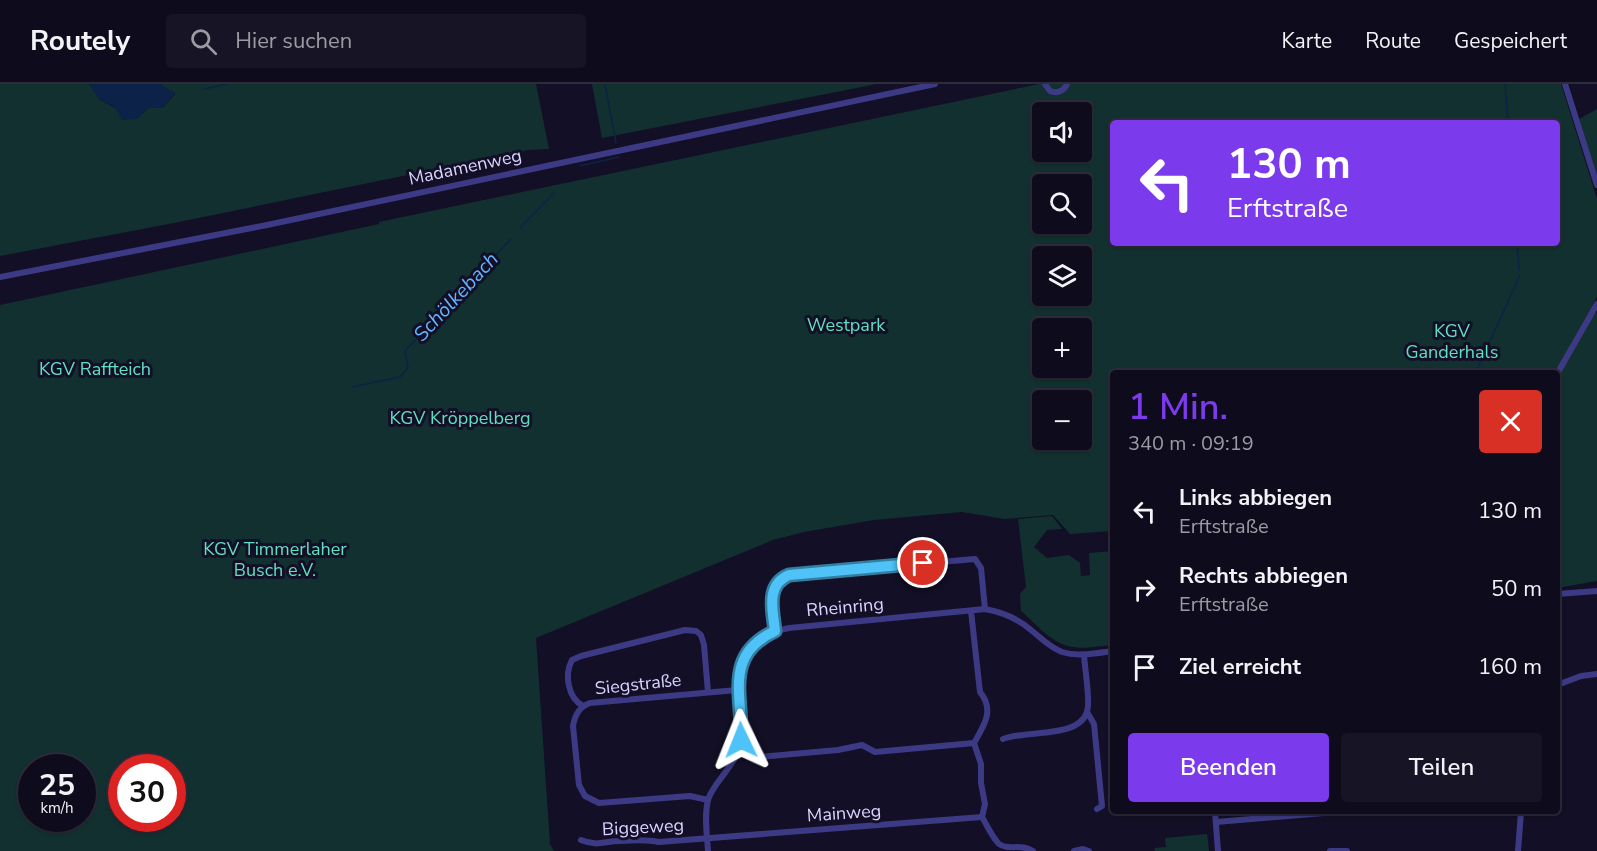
<!DOCTYPE html>
<html lang="de">
<meta charset="utf-8">
<style>
body{margin:0;font-family:"Nunito Sans",sans-serif;background:#171425;color:#f1f3f6;height:100vh;display:flex;flex-direction:column;font-size:22px;white-space:nowrap}
*{box-sizing:border-box;margin:0}
p{font-size:20px;color:#9b9ba3}
.icon{flex:none;width:33px;height:33px;fill:none;stroke:currentColor;stroke-width:2;stroke-linecap:round;stroke-linejoin:round}
.map{position:relative;flex:1;overflow:hidden}
.details{position:absolute;left:1110px;top:286px;width:450px;height:444px;display:flex;flex-direction:column;background:#0e0b1c;border-radius:6px;box-shadow:0 2px 4px #0004,0 0 0 2px #2e2b3b}
.details>*{flex:none}
.guide{position:absolute;left:1110px;top:36px;width:450px;height:126px;border-radius:6px;box-shadow:0 2px 4px #0004,0 0 0 2px #2e2b3b;background:#7c3aed;color:#fff;overflow:hidden}
.buttons{position:absolute;left:1032px;top:18px;display:grid;gap:12px}
.buttons a{display:grid;place-items:center;width:60px;height:60px;border-radius:6px;background:#0e0b1c;box-shadow:0 2px 4px #0004,0 0 0 2px #2e2b3b;font-size:30px}
.speed{position:absolute;left:18px;top:670px;display:flex;gap:12px;font-size:30px;font-weight:700;text-align:center}
.speed>*{display:grid;place-content:center;width:78px;height:78px;border-radius:50%;background:#0e0b1c;box-shadow:0 2px 4px #0004,0 0 0 2px #2e2b3b;line-height:1}
.speed small{font-size:15px;font-weight:400}
.speed .limit{border:9px solid #d22;background:#fff;color:#111}
.pin{position:absolute;display:grid;place-items:center;width:51px;height:51px;color:#fff;margin:-26px;border:3px solid #fff;border-radius:50%;box-shadow:0 2px 6px #0007}
.me{position:absolute;width:66px;margin:-33px;rotate:358deg;stroke-linejoin:round;filter:drop-shadow(0 0 4px #0008)}
.turn{display:flex;align-items:center;gap:21px;height:126px;padding:0 18px;font-size:27px}
.turn .icon{width:78px;height:78px;stroke-width:2.5}
.turn b{display:block;font-size:42px;line-height:51px}
.round{display:grid;place-items:center;flex:none;width:63px;height:63px;border-radius:6px;background:#171425}
.head{display:flex;align-items:center;justify-content:space-between;height:102px;padding:0 18px}
h1{font-size:36px;font-weight:600;line-height:45px;color:#7c3aed}
.cta{display:flex;gap:12px;margin-top:auto;padding:12px 18px}
.cta a{flex:1;height:69px;border-radius:6px;background:#7c3aed;color:#fff;font-size:24px;font-weight:600;line-height:69px;text-align:center}
.cta a+a{background:#171425;color:#f1f3f6}
ul{padding:0;list-style:none}
li{display:flex;align-items:center;gap:18px;height:78px;padding:0 18px}
li div{flex:1}
li b{display:block;font-size:22px}
li em{font-style:normal}
header{display:flex;align-items:center;gap:36px;box-sizing:border-box;height:84px;padding:0 30px;background:#0e0b1c;border-bottom:2px solid #2e2b3b}
header strong{font-size:28px}
nav{display:flex;gap:33px;margin-inline-start:auto;font-size:21px}
.search{width:420px;height:54px;background:#171425;display:flex;align-items:center;gap:15px;box-sizing:border-box;padding:0 21px;border-radius:6px;color:#9b9ba3;font-size:22px}
.map>svg:first-child{display:block}
</style>
<header>
<strong>Routely</strong>
<div class="search"><svg class="icon" aria-label="search" viewBox="0 0 24 24"><circle cx="10" cy="10" r="6"/><path d="M15 15l6 6"/></svg>Hier suchen</div>
<nav><a>Karte</a><a>Route</a><a>Gespeichert</a></nav>
</header>
<div class="map">
<svg width="1597" height="767" viewBox="0 0 1597 767">
<rect width="100%" height="100%" fill="#130f26"/>
<!-- green -->
<g fill="#12302f" fill-rule="evenodd">
<polygon points="0,0 89,0 100,16 137,35 148,24 163,24 175,10 160,0 536,0 549,65 529,66 174,139 0,172"/>
<polygon points="592,0 877,0 602,54"/>
<path d="M1039,0H1561L1597,115V213L1593,220L1597,230V497L1557,504V290H1113V447L1070,450L1053,431L1005,435L962,428L874,436L804,448L773,456L536,554L550,760L554,767H0V221L379,140V138ZM1042,28H1082V68H1042ZM1113,39H1557V159H1113ZM1042,100H1082V140H1042ZM1042,172H1082V212H1042ZM1042,244H1082V284H1042ZM1042,316H1082V356H1042ZM32,684H82V735H32ZM122,684H172V735H122Z"/>
<polygon points="1597,25 1597,94 1579,35"/>
<path d="M1052,432L1062,445L1047,446L1034,463L1047,474L1069,471L1080,479L1081,492L1090,491L1089,469L1113,467L1112,561C1098,562 1082,566 1068,562C1049,557 1035,539 1021,527L1020,510L1026,503L1018,435Z"/>
<polygon points="1207,750 1209,767 1155,767 1154,764 1166,763 1165,754"/>
</g>
<!-- water -->
<polygon fill="#0c2248" points="89,0 160,0 175,9 163,24 148,24 137,35 122,36 115,23 100,16"/>
<g fill="none" stroke-linecap="round" stroke-linejoin="round">
<!-- stream -->
<g stroke="#0c2248" stroke-width="1.5">
<polyline points="605,0 616,59"/>
<polyline points="1505,0 1508,39"/>
<polyline points="204,5 227,0"/>
<polyline points="580,82 619,73"/>
<polyline points="520,144 554,109"/>
<polyline points="1517,159 1519,186"/>
<polyline points="1475,290 1520,191"/>
<polyline points="352,303 400,293 408,284 405,267 511,155"/>
</g>
<!-- street -->
<g stroke="#3d3a85" stroke-width="6">
<path d="M1045,0L1050,7C1057,10 1064,7 1067,0"/>
<polyline points="1565,0 1597,101"/>
<polyline points="0,193 267,141 935,0"/>
<polyline points="1557,290 1597,220"/>
<polyline points="1557,510 1597,507"/>
<path d="M971,527L980,608C995,626 984,642 974,659L981,680V699L985,720L982,733"/>
<path d="M775,547C773,527 766,501 789,491L975,475L981,484L985,525"/>
<polyline points="1557,601 1581,592 1597,590"/>
<path d="M583,622C568,614 564,591 572,576L581,572L685,546L696,547L701,551L704,561L708,608"/>
<polyline points="1087,628 1094,640 1102,722 1097,725"/>
<path d="M1003,655C1027,645 1086,656 1088,622C1089,606 1085,587 1084,571"/>
<polyline points="737,669 759,673 838,666 862,661 875,668 974,659"/>
<path d="M708,716L690,712L599,719L585,712L579,701L573,642C575,631 579,623 590,619L737,606"/>
<polyline points="1215,728 1218,767"/>
<path d="M982,733C987,741 992,753 999,760C1008,767 1021,759 1033,767"/>
<polyline points="1216,738 1324,729 1323,728"/>
<path d="M581,756C598,763 604,757 620,757C633,756 646,755 659,758L982,733"/>
<path d="M708,767C707,751 704,732 708,716C713,699 733,684 739,665C745,648 739,626 738,609C734,575 757,550 789,544L985,525C1002,528 1017,534 1031,546C1041,554 1049,563 1062,568C1078,573 1096,569 1113,567"/>
<polyline points="1074,767 1083,765 1089,767"/>
<polyline points="1330,767 1347,767"/>
<polyline points="1518,767 1521,728"/>
</g>
</g>
<g fill="none" stroke-linecap="round" stroke-linejoin="round">
<defs>
<path id="route" d="M741,656C743,612 723,571 775,547C773,527 765,501 789,491L923,479"/>
</defs>
<!-- route casing -->
<use href="#route" stroke="#337fa1" stroke-width="15"/>
<!-- route -->
<use href="#route" stroke="#4fc3f7" stroke-width="10"/>
</g>
<g text-anchor="middle" dominant-baseline="central" stroke-width="6" stroke-linejoin="round" paint-order="stroke">
<!-- street labels -->
<g font-size="18" fill="#d9d4ff" stroke="#130f26">
<text transform="translate(465 83) rotate(-12)">Madamenweg</text>
<text transform="translate(845 523) rotate(-5)">Rheinring</text>
<text transform="translate(638 600) rotate(-6)">Siegstraße</text>
<text transform="translate(844 729) rotate(-4)">Mainweg</text>
<text transform="translate(643 743) rotate(-3)">Biggeweg</text>
</g>
<!-- park labels -->
<g font-size="18" fill="#5fe0c0" stroke="#130f26">
<text x="846" y="241">Westpark</text>
<text x="1452" y="247">KGV<tspan x="1452" dy="21">Ganderhals</tspan></text>
<text x="95" y="285">KGV Raffteich</text>
<text x="460" y="334">KGV Kröppelberg</text>
<text x="275" y="465">KGV Timmerlaher<tspan x="275" dy="21">Busch e.V.</tspan></text>
</g>
<!-- water labels -->
<g font-size="20" font-style="italic" fill="#62b6ff" stroke="#130f26">
<text transform="translate(456 213) rotate(-47)">Schölkebach</text>
</g>
</g>
</svg>
<div class="buttons">
<a><svg class="icon" aria-label="sound" viewBox="0 0 24 24"><path d="M4 9h4l5-4v14l-5-4H4zM17 9q2 3 0 6"/></svg></a>
<a><svg class="icon" aria-label="search" viewBox="0 0 24 24"><circle cx="10" cy="10" r="6"/><path d="M15 15l6 6"/></svg></a>
<a><svg class="icon" aria-label="layers" viewBox="0 0 24 24"><path d="M12 4l9 5-9 5-9-5zM3 14l9 5 9-5"/></svg></a>
<a>+</a>
<a>−</a>
</div>
<div class="speed"><div>25<small>km/h</small></div><div class="limit">30</div></div>
<div class="pin" style="left:923px;top:479px;background:#d93025"><svg class="icon" aria-label="arrive" viewBox="0 0 24 24"><path d="M6 21V4h12l-3 4 3 4H6"/></svg></div>
<svg class="me" style="left:741px;top:656px" viewBox="-20 -20 40 40"><path d="M0-17L14 15 0 8-14 15z" fill="#4fc3f7" stroke="#fff" stroke-width="4"/></svg>
<div class="guide">
<div class="turn"><svg class="icon" aria-label="left" viewBox="0 0 24 24"><path d="M17 20v-9H6M10 6l-5 5 5 5"/></svg><div><b>130 m</b>Erftstraße</div></div>
</div>
<section class="details">
<div class="head"><div><h1>1 Min.</h1><p>340 m · 09:19</p></div><a class="round" style="background:#d93025;color:#fff"><svg class="icon" aria-label="close" viewBox="0 0 24 24"><path d="M6 6l12 12M18 6L6 18"/></svg></a></div>
<ul>
<li><svg class="icon" aria-label="left" viewBox="0 0 24 24"><path d="M17 20v-9H6M10 6l-5 5 5 5"/></svg><div><b>Links abbiegen</b><p>Erftstraße</p></div><em>130 m</em></li>
<li><svg class="icon" aria-label="right" viewBox="0 0 24 24"><path d="M7 20v-9h11M14 6l5 5-5 5"/></svg><div><b>Rechts abbiegen</b><p>Erftstraße</p></div><em>50 m</em></li>
<li><svg class="icon" aria-label="arrive" viewBox="0 0 24 24"><path d="M6 21V4h12l-3 4 3 4H6"/></svg><div><b>Ziel erreicht</b></div><em>160 m</em></li>
</ul>
<div class="cta"><a>Beenden</a><a>Teilen</a></div>
</section>
</div>
